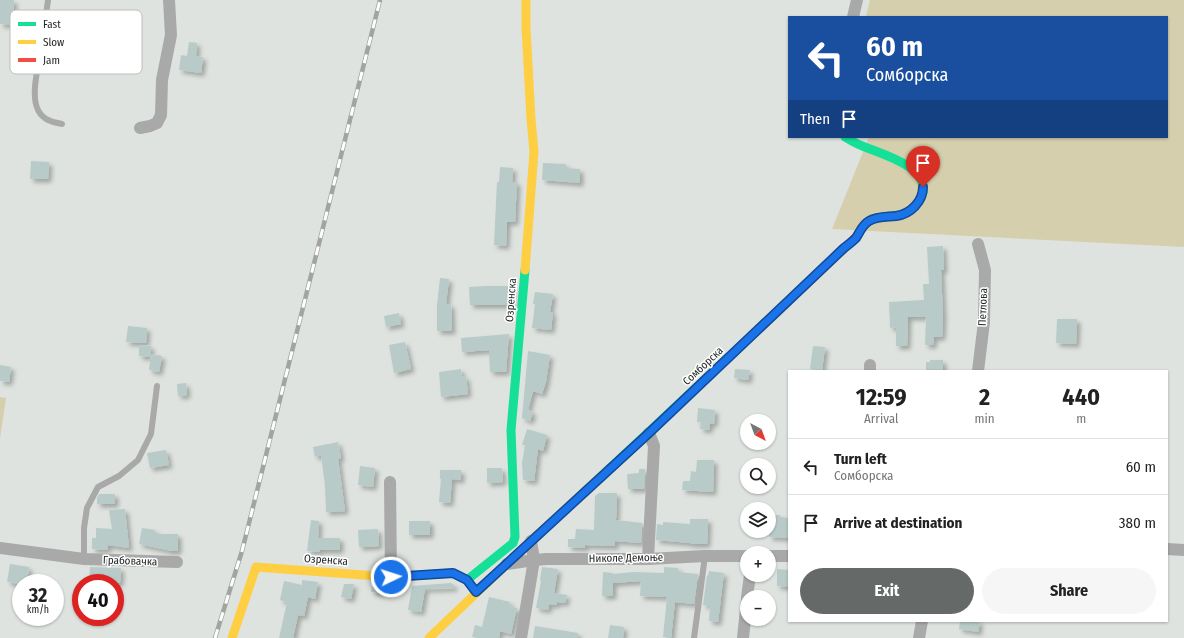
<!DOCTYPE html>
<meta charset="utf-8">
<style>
body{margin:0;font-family:"Fira Sans Condensed",sans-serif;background:#f6f6f6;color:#222;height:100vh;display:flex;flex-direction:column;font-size:15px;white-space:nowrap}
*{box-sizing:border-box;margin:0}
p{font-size:13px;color:#767676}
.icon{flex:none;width:22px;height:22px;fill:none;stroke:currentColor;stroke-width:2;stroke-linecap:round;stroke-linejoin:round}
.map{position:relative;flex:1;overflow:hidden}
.panel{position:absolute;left:788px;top:370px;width:380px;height:252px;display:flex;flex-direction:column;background:#fff;border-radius:0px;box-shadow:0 1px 3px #0004}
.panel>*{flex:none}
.top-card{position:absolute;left:788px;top:16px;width:380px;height:122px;border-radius:0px;box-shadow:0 1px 3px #0004;background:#1a4fa0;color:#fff;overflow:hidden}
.needle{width:26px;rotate:139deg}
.fabs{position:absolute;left:740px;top:414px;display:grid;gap:8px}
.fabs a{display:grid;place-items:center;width:36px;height:36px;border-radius:50%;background:#fff;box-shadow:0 1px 3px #0004;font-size:20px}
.speed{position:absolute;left:12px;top:574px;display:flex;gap:8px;font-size:20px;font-weight:700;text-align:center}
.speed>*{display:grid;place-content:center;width:52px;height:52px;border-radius:50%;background:#fff;box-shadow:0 1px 3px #0004;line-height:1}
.speed small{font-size:10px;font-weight:400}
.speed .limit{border:6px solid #d22;background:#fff;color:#111}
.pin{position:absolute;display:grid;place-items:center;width:34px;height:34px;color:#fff;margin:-41px -17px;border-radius:50% 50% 50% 0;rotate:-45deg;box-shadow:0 0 4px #0007}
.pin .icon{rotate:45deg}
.me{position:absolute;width:44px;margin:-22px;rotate:86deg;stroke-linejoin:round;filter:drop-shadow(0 0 3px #0008)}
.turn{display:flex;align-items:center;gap:14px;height:84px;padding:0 12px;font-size:18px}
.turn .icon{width:52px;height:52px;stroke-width:2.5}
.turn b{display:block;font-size:28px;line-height:34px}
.then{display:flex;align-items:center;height:38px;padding:0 12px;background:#0003;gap:8px;font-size:15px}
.eta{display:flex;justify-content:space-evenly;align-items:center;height:68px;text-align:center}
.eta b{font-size:24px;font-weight:700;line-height:28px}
.action{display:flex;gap:8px;margin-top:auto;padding:8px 12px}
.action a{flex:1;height:46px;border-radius:24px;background:#656967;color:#fff;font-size:16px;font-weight:700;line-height:46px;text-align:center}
.action a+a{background:#f6f6f6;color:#222}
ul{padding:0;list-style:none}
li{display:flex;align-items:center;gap:12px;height:56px;padding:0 12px;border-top:1px solid #e0e0e0}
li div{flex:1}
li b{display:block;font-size:15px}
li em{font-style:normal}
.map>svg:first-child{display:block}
</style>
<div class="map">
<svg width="1184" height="638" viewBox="0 0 1184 638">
<defs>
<filter id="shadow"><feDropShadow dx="3.5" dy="3.5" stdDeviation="2" flood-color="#0004"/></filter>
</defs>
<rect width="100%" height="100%" fill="#dee3df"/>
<!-- green -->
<g fill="#d6cfad">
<polygon points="870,0 1184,0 1184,247 832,229 869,137 1167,137 1167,17 866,17"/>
<polygon points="0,397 6,398 0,439"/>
</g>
<!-- building -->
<g fill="#b8cbc8" filter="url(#shadow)">
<polygon points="0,0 14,0 12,25 0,24"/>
<polygon points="189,42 197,43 196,56 203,57 201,73 179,70 181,55 187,56"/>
<polygon points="31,161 49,162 48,179 30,179"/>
<polygon points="543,163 566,164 566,168 580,169 580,183 542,180"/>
<polygon points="500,167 513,168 512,182 517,182 515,222 507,222 506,246 494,245 497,182 499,182"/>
<polygon points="943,246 944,270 941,270 943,316 942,337 934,337 933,345 925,345 926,317 908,317 907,346 896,346 896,327 890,328 889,302 924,300 923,284 929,284 927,247"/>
<polygon points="440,278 449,279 446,304 451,304 452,331 437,331 437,305"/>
<polygon points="485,286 512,286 512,305 470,305 469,287"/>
<polygon points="535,292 553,294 550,312 553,312 551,330 532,328 535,304 533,304"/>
<polygon points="399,313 401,324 386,327 384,316"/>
<polygon points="1057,319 1077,319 1076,344 1056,343"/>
<polygon points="128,326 147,328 146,343 126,342"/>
<polygon points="509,334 506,372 490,372 489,350 462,352 461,338"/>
<polygon points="405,342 411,369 394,373 389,345"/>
<polygon points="139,345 151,346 150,357 139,356"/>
<polygon points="813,346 825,347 822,371 810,369"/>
<polygon points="528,351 550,355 546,382 542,394 533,391 528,410 533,412 530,421 522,418"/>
<polygon points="151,354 162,356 159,372 149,370"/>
<polygon points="930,360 943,360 943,371 926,371 926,362 930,362"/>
<polygon points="0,365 11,367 9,382 0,381"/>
<polygon points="461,369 462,377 466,376 468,394 441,397 439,372"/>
<polygon points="735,369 750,370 748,380 734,378"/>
<polygon points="186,383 187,395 178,396 177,384"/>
<polygon points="698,408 715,410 714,424 710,423 709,430 700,429 701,422 697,422"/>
<polygon points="527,429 547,435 543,451 538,449 534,481 523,480 522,463 525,445 522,445"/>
<polygon points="338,442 341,458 338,459 345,511 326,512 325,485 321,455 315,457 313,447"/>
<polygon points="166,450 169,465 150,468 147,453"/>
<polygon points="697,460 714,460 713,492 682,490 683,481 690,481 691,471 696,472"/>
<polygon points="360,466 375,468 373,487 358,485"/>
<polygon points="487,468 502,468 503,482 487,483"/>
<polygon points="639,469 645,469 644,489 628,489 627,474 639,473"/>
<polygon points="440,470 461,470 461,480 452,479 450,503 439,502 441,479 440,479"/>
<polygon points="599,493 617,493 616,520 642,523 641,543 615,541 615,546 585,545 585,548 568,547 568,539 575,539 576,529 594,530 595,496"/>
<polygon points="99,494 115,494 115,504 97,504 97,498"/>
<polygon points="125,509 129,548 108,545 107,550 92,549 92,538 96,538 96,528 112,529 109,510"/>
<polygon points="769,515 780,515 780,517 789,518 789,538 769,537"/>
<polygon points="690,519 708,519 707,544 690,544 690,543 656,540 657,524 663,525 663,522 690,524"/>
<polygon points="311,520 319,521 318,538 340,538 340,550 320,550 319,552 307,551"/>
<rect x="409" y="521" width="21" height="14"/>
<polygon points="142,528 155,530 155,534 178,534 178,551 167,551 167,550 139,544"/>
<polygon points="378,529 379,546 359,547 358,530"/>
<polygon points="10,564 29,567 27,583 21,583 21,584 7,582"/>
<polygon points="90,567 121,568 120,583 89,583"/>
<polygon points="542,567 558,569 554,593 567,595 565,603 557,602 556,605 549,604 548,610 536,608 541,581 540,580"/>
<polygon points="664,567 678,568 678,572 698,574 694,604 675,602 671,638 663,637 667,597 640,596 641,581 613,583 613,596 602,596 603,572 613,573 613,574 633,572 664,573"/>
<polygon points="777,569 789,570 789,587 777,586"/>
<polygon points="709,571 724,573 718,622 709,621 710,606 703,605 707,575 708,576"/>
<polygon points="302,580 318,582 315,599 308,597 304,616 298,615 293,638 279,638 287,602 280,600 284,581 302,585"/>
<polygon points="451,583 454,585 454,588 425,589 421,612 408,610 412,586"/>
<polygon points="344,584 354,584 351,599 341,597"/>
<polygon points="372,586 383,586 382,593 371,592"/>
<polygon points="489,597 510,602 509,606 517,608 511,634 500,631 499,638 478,638 472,637 475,625 482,627"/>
<polygon points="960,621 980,621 978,632 959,629"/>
<polygon points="610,625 624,627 623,638 608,638"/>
<polygon points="535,626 578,633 578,638 533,638"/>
</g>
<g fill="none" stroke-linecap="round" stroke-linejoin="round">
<!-- lane -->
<g stroke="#a8a9a8" stroke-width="6">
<path d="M48,0C46,15 44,31 42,46C39,64 30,94 38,110C43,120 52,122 62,124"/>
<polyline points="84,559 84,528 87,508 98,487 119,476 138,460 151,434 157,386"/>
<polyline points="694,638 705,556"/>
</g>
<!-- street -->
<g stroke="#a8a9a8" stroke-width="12">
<polyline points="853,17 857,0"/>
<polyline points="140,128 150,126 157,123 161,115 162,80 171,35 169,0"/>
<polyline points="870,371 870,365"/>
<polyline points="978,371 984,322 985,270 978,244"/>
<polyline points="390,482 391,577"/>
<polyline points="0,548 84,559 177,562"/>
<polyline points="1167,549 1184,550"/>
<polyline points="769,556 789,556"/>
<polyline points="648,559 654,446 649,433"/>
<polyline points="507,564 534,560 547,559 648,559 705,556 747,556"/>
<polyline points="747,597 750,575"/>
<polyline points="521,638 534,560 531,541"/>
<polyline points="743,638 747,599"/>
<polyline points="919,638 922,621"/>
</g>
<!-- fast -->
<g stroke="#16e098" stroke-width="9">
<path d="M845,137C853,142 861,146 870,149C888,156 931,169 922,196C919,203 913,210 905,213C892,220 877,213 865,224"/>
<polyline points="607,471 779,310"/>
<polyline points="377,576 391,577 453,573 467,580 474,589"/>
<polyline points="467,580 513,543 515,537 511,430 525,270"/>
</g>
<!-- slow -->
<g stroke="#ffcf43" stroke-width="9">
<polyline points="525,270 534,152 531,119 526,28 526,0"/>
<polyline points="232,638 256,567 377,576"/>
<polyline points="429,638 531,541 607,471"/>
</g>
<!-- jam -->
<polyline stroke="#f24e42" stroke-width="9" points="779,310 856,237 865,224"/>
<defs>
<polyline id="rail" points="215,638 242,551 380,0"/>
</defs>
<!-- rail casing -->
<use href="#rail" stroke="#a2a4a2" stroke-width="4.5"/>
<!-- rail -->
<use href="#rail" stroke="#fff" stroke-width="3" stroke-dasharray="9" stroke-linecap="butt"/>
</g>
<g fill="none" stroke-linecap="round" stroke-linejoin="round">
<defs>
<path id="route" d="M391,577L453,573L467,580L476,592L649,433L844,248C848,245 852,242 856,238C860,232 862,225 869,221C877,216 887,217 896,216C911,214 923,201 923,187"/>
</defs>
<!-- route casing -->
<use href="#route" stroke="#114b97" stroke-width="10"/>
<!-- route -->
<use href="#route" stroke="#1a73e8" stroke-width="7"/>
</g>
<g text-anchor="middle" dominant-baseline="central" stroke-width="3" stroke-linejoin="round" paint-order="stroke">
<!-- street labels -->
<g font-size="11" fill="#242826" stroke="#fff">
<text transform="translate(511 300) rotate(-86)">Озренска</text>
<text transform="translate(983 307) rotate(-88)">Петлова</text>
<text transform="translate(703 366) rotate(-43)">Сомборска</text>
<text transform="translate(626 558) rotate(-1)">Николе Демоње</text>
<text transform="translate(326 560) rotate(4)">Озренска</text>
<text transform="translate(130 561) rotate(2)">Грабовачка</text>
</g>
</g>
<!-- legend -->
<rect x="10" y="10" width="132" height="64" rx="6" fill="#fff" stroke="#bdbebe" stroke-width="1"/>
<rect x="18" y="22" width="18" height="4" fill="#16e098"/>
<rect x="18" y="40" width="18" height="4" fill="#ffcf43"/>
<rect x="18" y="58" width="18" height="4" fill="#f24e42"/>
<g font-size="11" fill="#242826">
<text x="43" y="28">Fast</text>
<text x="43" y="46">Slow</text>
<text x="43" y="64">Jam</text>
</g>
</svg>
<div class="fabs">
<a><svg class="needle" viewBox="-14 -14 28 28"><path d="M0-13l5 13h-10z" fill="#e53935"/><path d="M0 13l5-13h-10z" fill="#767676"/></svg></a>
<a><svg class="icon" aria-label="search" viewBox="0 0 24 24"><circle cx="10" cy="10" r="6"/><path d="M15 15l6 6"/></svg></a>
<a><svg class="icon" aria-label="layers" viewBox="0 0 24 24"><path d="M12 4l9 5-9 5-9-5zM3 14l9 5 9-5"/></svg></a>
<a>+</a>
<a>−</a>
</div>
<div class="speed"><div>32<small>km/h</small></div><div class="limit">40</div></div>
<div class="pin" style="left:923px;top:187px;background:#d93025"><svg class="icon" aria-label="arrive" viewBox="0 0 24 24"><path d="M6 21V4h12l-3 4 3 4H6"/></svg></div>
<svg class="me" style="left:391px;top:577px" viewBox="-20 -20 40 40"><circle r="17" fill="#1a73e8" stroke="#fff" stroke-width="3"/><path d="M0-11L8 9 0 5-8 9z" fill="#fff"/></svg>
<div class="top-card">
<div class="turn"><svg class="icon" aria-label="left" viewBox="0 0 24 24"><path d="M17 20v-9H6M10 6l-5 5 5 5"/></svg><div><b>60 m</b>Сомборска</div></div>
<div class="then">Then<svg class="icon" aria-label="arrive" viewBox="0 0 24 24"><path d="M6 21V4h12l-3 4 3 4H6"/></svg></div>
</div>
<section class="panel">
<div class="eta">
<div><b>12:59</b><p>Arrival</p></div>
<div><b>2</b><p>min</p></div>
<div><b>440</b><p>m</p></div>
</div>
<ul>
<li><svg class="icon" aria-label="left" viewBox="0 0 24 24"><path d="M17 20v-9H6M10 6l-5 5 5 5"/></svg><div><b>Turn left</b><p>Сомборска</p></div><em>60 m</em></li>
<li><svg class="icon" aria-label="arrive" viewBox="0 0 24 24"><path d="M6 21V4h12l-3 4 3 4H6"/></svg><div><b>Arrive at destination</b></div><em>380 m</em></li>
</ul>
<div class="action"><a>Exit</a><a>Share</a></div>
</section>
</div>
